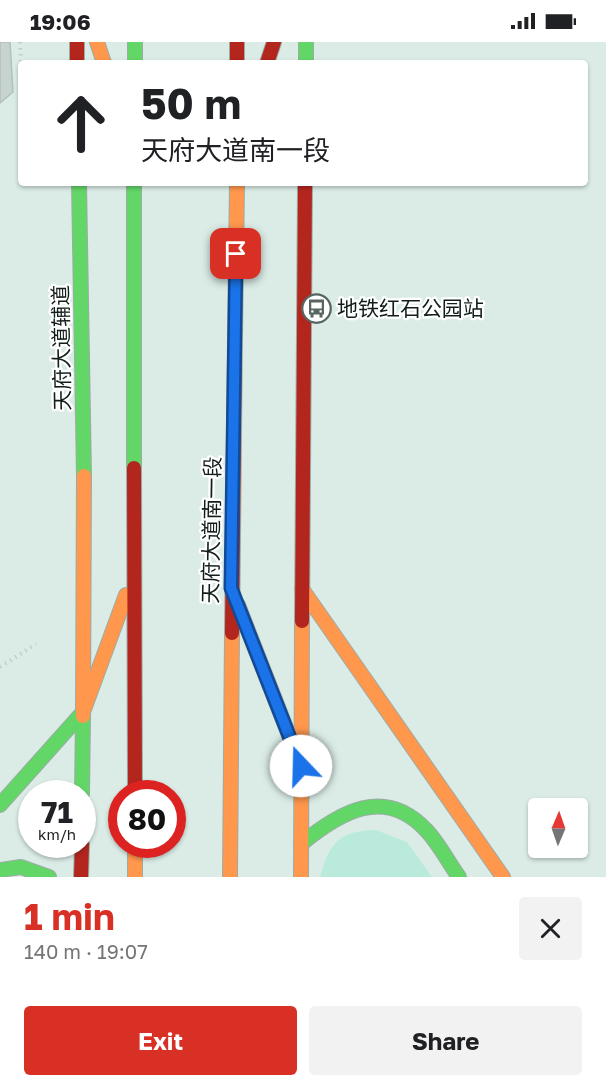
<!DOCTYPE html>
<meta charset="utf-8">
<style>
body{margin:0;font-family:"Golos Text","Noto Sans SC",sans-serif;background:#f2f2f2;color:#202124;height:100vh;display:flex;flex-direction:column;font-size:22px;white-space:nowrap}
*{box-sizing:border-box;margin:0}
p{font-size:20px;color:#757577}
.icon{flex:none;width:33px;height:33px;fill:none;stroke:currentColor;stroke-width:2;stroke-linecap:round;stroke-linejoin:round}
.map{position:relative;height:835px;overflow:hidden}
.drawer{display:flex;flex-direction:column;background:#fff;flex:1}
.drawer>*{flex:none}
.hud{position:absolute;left:18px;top:18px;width:570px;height:126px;border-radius:6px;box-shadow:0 2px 4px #0004;background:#fff;color:#202124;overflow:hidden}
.needle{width:39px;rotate:2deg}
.fabs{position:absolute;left:528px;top:756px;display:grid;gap:12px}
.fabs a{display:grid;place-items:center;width:60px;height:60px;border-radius:6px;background:#fff;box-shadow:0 2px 4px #0004;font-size:30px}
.speed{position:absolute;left:18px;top:738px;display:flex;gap:12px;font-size:30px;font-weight:700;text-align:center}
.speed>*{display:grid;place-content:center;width:78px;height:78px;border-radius:50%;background:#fff;box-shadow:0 2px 4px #0004;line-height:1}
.speed small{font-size:15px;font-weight:400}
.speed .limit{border:9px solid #d22;background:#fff;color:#111}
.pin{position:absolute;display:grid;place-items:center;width:51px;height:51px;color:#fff;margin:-26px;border-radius:12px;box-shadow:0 3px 9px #0006}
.me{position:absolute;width:66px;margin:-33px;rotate:339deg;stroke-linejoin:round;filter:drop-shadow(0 0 4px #0008)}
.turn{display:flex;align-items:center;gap:21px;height:126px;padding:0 24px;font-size:27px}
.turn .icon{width:78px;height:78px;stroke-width:2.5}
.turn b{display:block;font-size:42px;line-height:51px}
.round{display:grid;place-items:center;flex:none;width:63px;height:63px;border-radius:6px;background:#f2f2f2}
.overview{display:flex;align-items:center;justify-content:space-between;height:102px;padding:0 24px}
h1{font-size:36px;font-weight:700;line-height:45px;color:#d93025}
.primary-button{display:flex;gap:12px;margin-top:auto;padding:12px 24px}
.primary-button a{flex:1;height:69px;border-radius:6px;background:#d93025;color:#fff;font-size:24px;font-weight:700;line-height:69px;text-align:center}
.primary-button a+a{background:#f2f2f2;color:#202124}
.status{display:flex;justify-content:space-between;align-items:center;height:42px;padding:0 30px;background:#fff;direction:ltr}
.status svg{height:16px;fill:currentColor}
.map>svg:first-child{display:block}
</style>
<div class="status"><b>19:06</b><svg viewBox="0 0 49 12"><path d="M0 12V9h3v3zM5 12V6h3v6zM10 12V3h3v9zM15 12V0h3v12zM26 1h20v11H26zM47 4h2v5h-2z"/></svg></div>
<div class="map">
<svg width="606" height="835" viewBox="0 0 606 835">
<rect width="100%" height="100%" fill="#dbece6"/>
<!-- green -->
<path fill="#baeadb" d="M376,788L407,800L432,835H320C330,800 339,789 376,788Z"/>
<!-- building -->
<polygon fill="#c6d3ce" stroke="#b2bfbb" stroke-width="1.5" points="0,0 10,0 13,50 0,61"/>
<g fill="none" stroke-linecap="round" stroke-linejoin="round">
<defs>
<g id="fast">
<polyline points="135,0 135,21"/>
<polyline points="306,0 306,21"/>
<polyline points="79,141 84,434"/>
<polyline points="134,141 134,426"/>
<polyline points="82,752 83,674"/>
<polyline points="0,763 83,670"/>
<path d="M301,802C340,770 385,743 427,789C440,803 448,820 459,835"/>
<polyline points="0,828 21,825 49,835"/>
</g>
<g id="slow">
<polyline points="97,0 104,21"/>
<polyline points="235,294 237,141"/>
<polyline points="302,547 503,835"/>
<polyline points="83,670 126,553"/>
<polyline points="83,674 84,434"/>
<polyline points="135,802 135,835"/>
<polyline points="230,835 232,591"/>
<polyline points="301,835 302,579"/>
</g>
<g id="jam">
<polyline points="77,0 77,21"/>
<polyline points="237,0 237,21"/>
<polyline points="267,21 274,0"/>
<polyline points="134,426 135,752"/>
<polyline points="238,563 301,724"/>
<polyline points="302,579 305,141"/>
<polyline points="232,591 235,294"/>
<polyline points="81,835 82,802"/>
</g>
</defs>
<!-- fast casing -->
<use href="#fast" stroke="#9daba6" stroke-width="16"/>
<!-- slow casing -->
<use href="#slow" stroke="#9daba6" stroke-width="16"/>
<!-- jam casing -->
<use href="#jam" stroke="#9daba6" stroke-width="16"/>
<!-- path -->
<g stroke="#c5cbca" stroke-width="4" stroke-dasharray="1.5 4.5" stroke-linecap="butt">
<polyline points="20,0 21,21"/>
<polyline points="0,625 36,602"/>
</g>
<!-- fast -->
<use href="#fast" stroke="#63d668" stroke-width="14"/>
<!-- slow -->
<use href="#slow" stroke="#ff974d" stroke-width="14"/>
<!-- jam -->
<use href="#jam" stroke="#b3261e" stroke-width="14"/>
</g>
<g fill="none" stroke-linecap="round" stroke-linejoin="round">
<defs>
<polyline id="route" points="236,212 231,546 301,724"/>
</defs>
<!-- route casing -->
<use href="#route" stroke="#114b97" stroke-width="15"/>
<!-- route -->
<use href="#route" stroke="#1a73e8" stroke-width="10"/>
</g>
<!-- icons -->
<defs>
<symbol id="bus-ring" viewBox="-11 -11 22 22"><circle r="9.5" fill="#fff" stroke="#586561" stroke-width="1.5"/><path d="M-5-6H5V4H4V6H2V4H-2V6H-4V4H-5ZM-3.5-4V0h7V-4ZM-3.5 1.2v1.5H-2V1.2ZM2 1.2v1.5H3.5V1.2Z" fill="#586561"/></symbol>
</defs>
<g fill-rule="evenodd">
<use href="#bus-ring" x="300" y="250" width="33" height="33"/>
</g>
<g text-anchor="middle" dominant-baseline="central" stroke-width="4.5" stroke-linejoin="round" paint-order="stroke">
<!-- poi labels -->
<g font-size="21" fill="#111d1a" stroke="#fff" text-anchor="start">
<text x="337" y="266">地铁红石公园站</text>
</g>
<!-- street labels -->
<g font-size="21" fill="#111d1a" stroke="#fff">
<text transform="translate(61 306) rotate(-91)">天府大道辅道</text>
<text transform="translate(211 488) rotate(-89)">天府大道南一段</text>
</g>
</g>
</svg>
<div class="fabs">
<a><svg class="needle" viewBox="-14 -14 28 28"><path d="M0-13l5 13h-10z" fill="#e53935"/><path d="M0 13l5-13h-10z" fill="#757577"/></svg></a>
</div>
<div class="speed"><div>71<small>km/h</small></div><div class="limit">80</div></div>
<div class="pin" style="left:236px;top:212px;background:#d93025"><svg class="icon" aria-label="arrive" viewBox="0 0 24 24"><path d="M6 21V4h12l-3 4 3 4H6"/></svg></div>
<svg class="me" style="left:301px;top:724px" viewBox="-20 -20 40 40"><circle r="19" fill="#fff"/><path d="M0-13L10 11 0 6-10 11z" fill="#1a73e8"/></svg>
<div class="hud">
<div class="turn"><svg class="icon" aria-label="ahead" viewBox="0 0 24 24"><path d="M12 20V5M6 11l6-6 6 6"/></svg><div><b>50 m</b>天府大道南一段</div></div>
</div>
</div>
<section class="drawer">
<div class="overview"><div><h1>1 min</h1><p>140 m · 19:07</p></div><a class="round"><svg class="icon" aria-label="close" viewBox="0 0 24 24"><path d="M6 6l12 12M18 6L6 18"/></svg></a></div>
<div class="primary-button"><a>Exit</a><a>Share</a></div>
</section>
